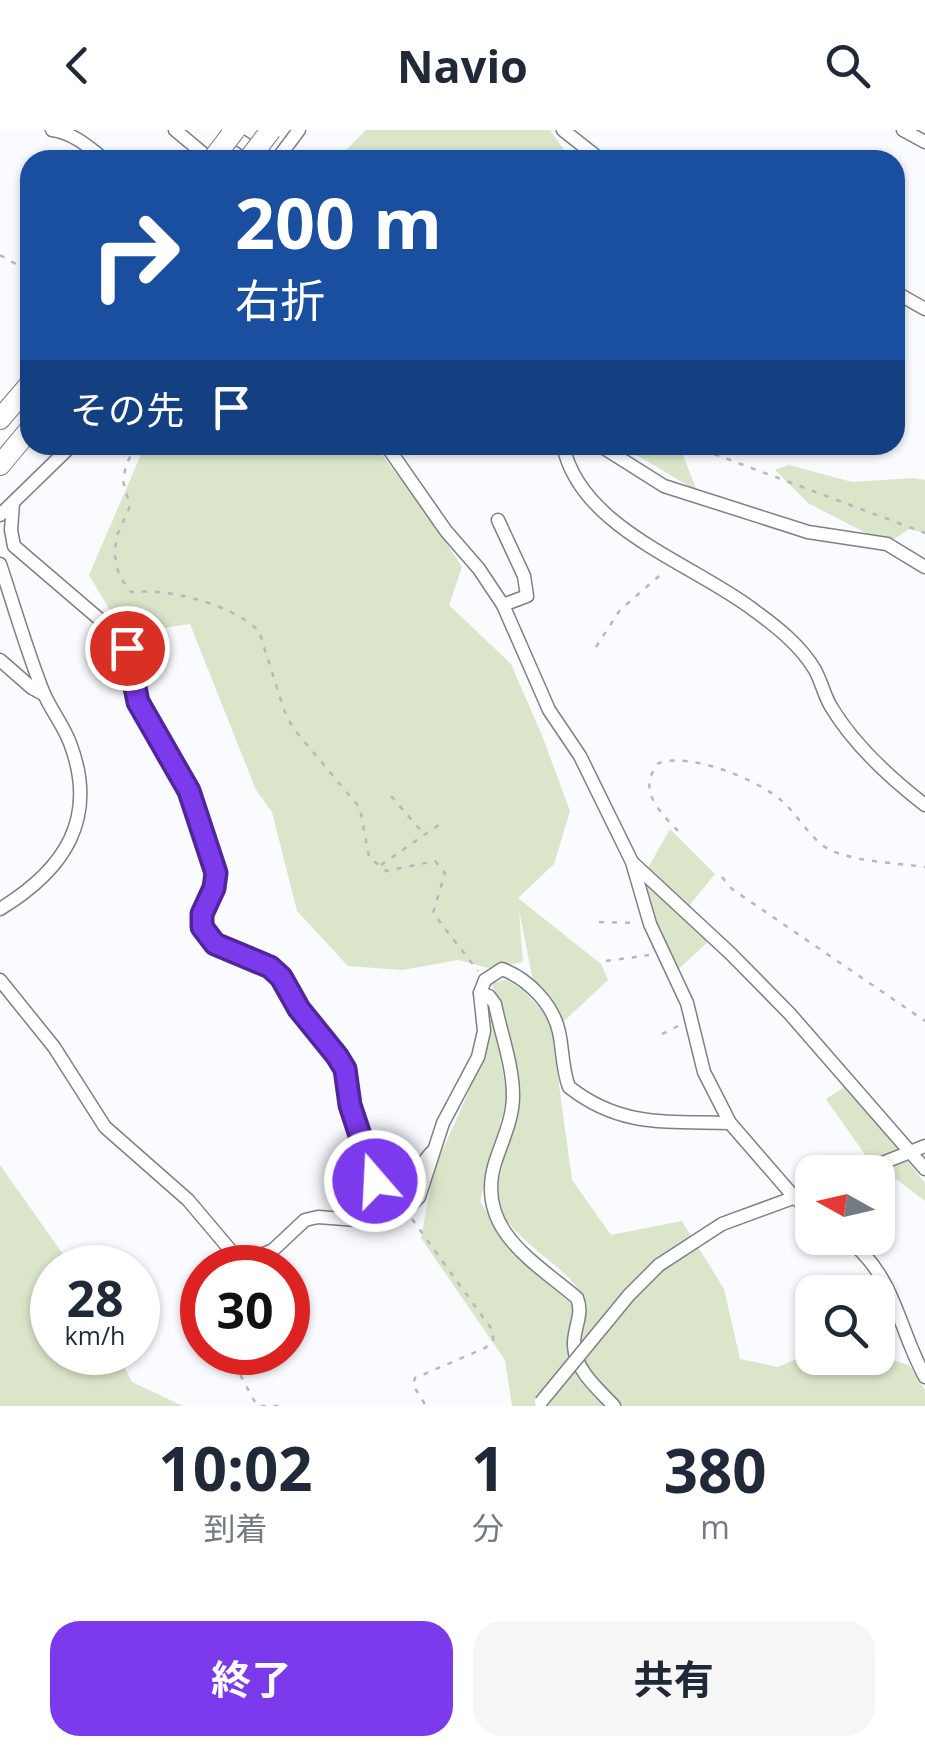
<!DOCTYPE html>
<html lang="ja">
<meta charset="utf-8">
<style>
body{margin:0;font-family:"Open Sans","Noto Sans JP",sans-serif;background:#f6f6f7;color:#1f2937;height:100vh;display:flex;flex-direction:column;font-size:38px;white-space:nowrap}
*{box-sizing:border-box;margin:0}
p{font-size:32px;color:#747a83}
.icon{flex:none;width:55px;height:55px;fill:none;stroke:currentColor;stroke-width:2;stroke-linecap:round;stroke-linejoin:round}
.map{position:relative;height:1276px;overflow:hidden}
.details{display:flex;flex-direction:column;background:#fff;flex:1}
.details>*{flex:none}
.guide{position:absolute;left:20px;top:20px;width:885px;height:305px;border-radius:30px;box-shadow:0 2px 8px #0004;background:#1a4fa0;color:#fff;overflow:hidden}
.needle{width:65px;rotate:278deg}
.controls{position:absolute;left:795px;top:1025px;display:grid;gap:20px}
.controls a{display:grid;place-items:center;width:100px;height:100px;border-radius:20px;background:#fff;box-shadow:0 2px 8px #0004;font-size:50px}
.speed{position:absolute;left:30px;top:1115px;display:flex;gap:20px;font-size:50px;font-weight:700;text-align:center}
.speed>*{display:grid;place-content:center;width:130px;height:130px;border-radius:50%;background:#fff;box-shadow:0 2px 8px #0004;line-height:1}
.speed small{font-size:25px;font-weight:400}
.speed .limit{border:15px solid #d22;background:#fff;color:#111}
.pin{position:absolute;display:grid;place-items:center;width:85px;height:85px;color:#fff;margin:-42px;border:5px solid #fff;border-radius:50%;box-shadow:0 2px 10px #0007}
.me{position:absolute;width:110px;margin:-55px;rotate:341deg;stroke-linejoin:round;filter:drop-shadow(0 0 8px #0008)}
.turn{display:flex;align-items:center;gap:35px;height:210px;padding:0 50px;font-size:45px}
.turn .icon{width:130px;height:130px;stroke-width:2.5}
.turn b{display:block;font-size:70px;line-height:85px}
.then{display:flex;align-items:center;height:95px;padding:0 50px;background:#0003;gap:20px;font-size:38px}
.eta{display:flex;justify-content:space-evenly;align-items:center;height:170px;text-align:center}
.eta b{font-size:60px;font-weight:700;line-height:70px}
.primary-button{display:flex;gap:20px;margin-top:auto;padding:20px 50px}
.primary-button a{flex:1;height:115px;border-radius:30px;background:#7c3aed;color:#fff;font-size:40px;font-weight:700;line-height:115px;text-align:center}
.primary-button a+a{background:#f6f6f7;color:#1f2937}
header{display:flex;justify-content:space-between;align-items:center;height:130px;padding:0 50px;background:#fff;font-size:45px;font-weight:700}
.map>svg:first-child{display:block}
</style>
<header><svg class="icon" aria-label="back" viewBox="0 0 24 24"><path d="M15 5l-7 7 7 7"/></svg>Navio<svg class="icon" aria-label="search" viewBox="0 0 24 24"><circle cx="10" cy="10" r="6"/><path d="M15 15l6 6"/></svg></header>
<div class="map">
<svg width="925" height="1276" viewBox="0 0 925 1276">
<rect width="100%" height="100%" fill="#f9fbfe"/>
<!-- green -->
<g fill="#dae5c9">
<path d="M366,0H550L565,21L563,30H430L403,20C381,36 369,29 344,22Z"/>
<polygon points="145,315 292,315 305,319 308,315 374,315 424,378 462,437 449,475 511,534 543,608 570,681 554,734 518,768 601,834 608,850 561,894 533,851 519,780 523,832 488,838 458,830 402,840 348,836 297,781 272,682 256,660 190,494 124,504 89,445"/>
<polygon points="620,315 679,315 697,361"/>
<polygon points="789,335 852,352 913,348 925,350 925,403 909,399 887,414 808,373 775,340"/>
<polygon points="670,699 715,744 684,782 708,812 675,842 649,784 643,747"/>
<path d="M507,850L523,860L550,889L572,1050L611,1105L682,1091L724,1159L740,1229L778,1237L812,1222V1228L878,1226L909,1235L925,1260V1276H621C609,1264 587,1244 580,1228C572,1208 593,1187 583,1167C565,1132 510,1113 495,1068L517,971L505,884L491,853Z"/>
<polygon points="490,890 494,890 507,968 480,1071 503,1111 574,1173 567,1214 578,1242 607,1276 512,1276 505,1230 421,1108 434,1039 484,928"/>
<polygon points="846,956 925,1053 925,1071 866,1026 826,969"/>
<polygon points="0,1035 72,1137 52,1138 52,1222 117,1223 132,1252 183,1276 0,1276"/>
</g>
<g fill="none" stroke-linecap="round" stroke-linejoin="round">
<defs>
<g id="minor">
<path d="M52,0C72,2 90,18 105,30"/>
<polyline points="175,0 211,30"/>
<polyline points="563,0 601,30"/>
<polyline points="903,0 925,12"/>
<polyline points="228,3 266,27 278,28 299,0"/>
<polyline points="895,162 925,179"/>
<polyline points="386,315 446,401 479,439 503,475 549,580 580,626 632,732 650,794 687,873 704,942 730,993 795,1068 812,1082"/>
<path d="M563,315C580,399 693,433 755,481C777,497 801,516 815,540C821,551 824,564 830,575C853,614 890,648 925,675"/>
<polyline points="599,315 664,356 808,402 887,414 925,437"/>
<path d="M13,373L11,400L14,416L118,505L127,518L138,571L189,661L216,743C214,759 199,778 202,794C207,823 249,825 270,837C285,846 290,866 300,880C312,897 327,911 338,928C357,956 353,1057 394,1064C409,1067 420,1032 432,1022"/>
<polyline points="0,385 72,315"/>
<polyline points="498,390 524,446 527,466 503,475"/>
<path d="M0,434C14,476 26,518 42,559C49,578 63,594 70,613C99,689 64,740 0,779"/>
<polyline points="0,530 32,558 43,564"/>
<polyline points="634,734 731,824 790,884 925,1039"/>
<path d="M0,850L54,917L105,997L188,1070L232,1122L245,1127L259,1126L273,1120L305,1090L318,1087L371,1091L406,1080L419,1067L443,993L478,927L484,901L480,863L485,850L502,839C528,849 553,874 559,902C563,920 562,939 569,957C621,998 668,991 730,993"/>
<path d="M480,863L489,866L495,874C501,904 513,935 513,966C513,989 502,1011 495,1033C475,1099 533,1131 577,1168C584,1185 573,1198 574,1216C575,1240 599,1260 614,1276"/>
<polyline points="860,1042 925,1016"/>
<path d="M846,1108C896,1146 897,1196 925,1247"/>
<polyline points="659,1135 722,1094 812,1061"/>
</g>
<g id="highway">
<polyline points="0,289 30,254"/>
<polyline points="0,335 30,299"/>
</g>
</defs>
<!-- minor casing -->
<use href="#minor" stroke="#7d8087" stroke-width="15"/>
<!-- highway casing -->
<use href="#highway" stroke="#7d8087" stroke-width="22"/>
<!-- path -->
<g stroke="#b6b8bb" stroke-width="2.5" stroke-dasharray="5 8" stroke-linecap="butt">
<polyline points="0,125 30,142"/>
<path d="M136,315L126,335L123,351L130,376L116,408L115,426L119,446L131,462C169,458 231,474 259,501L284,580L293,598L360,678L369,727L386,741L435,731L445,743L433,783L478,841"/>
<polyline points="690,315 925,403"/>
<polyline points="596,517 620,480 665,441"/>
<polyline points="391,666 423,703"/>
<path d="M678,701C659,681 636,659 659,633C690,622 757,649 782,671C798,685 813,713 832,721C859,732 896,733 925,737"/>
<polyline points="381,735 440,694"/>
<polyline points="722,747 732,759 925,891"/>
<polyline points="599,792 637,793"/>
<polyline points="606,831 649,825"/>
<polyline points="662,904 678,896"/>
<polyline points="412,1089 493,1201 493,1212 485,1218 415,1248 413,1255 426,1276"/>
<polyline points="228,1222 257,1276 285,1276"/>
</g>
<!-- minor -->
<use href="#minor" stroke="#fff" stroke-width="12"/>
<!-- highway -->
<use href="#highway" stroke="#fff" stroke-width="20"/>
<defs>
<polyline id="minor-bridge" points="541,1272 629,1165 659,1135"/>
<g id="highway-bridge">
<polyline points="212,30 235,0"/>
<polyline points="248,30 271,0"/>
</g>
</defs>
<!-- minor-bridge casing -->
<use href="#minor-bridge" stroke="#7d8087" stroke-width="15" stroke-linecap="butt"/>
<!-- highway-bridge casing -->
<use href="#highway-bridge" stroke="#7d8087" stroke-width="22" stroke-linecap="butt"/>
<!-- minor-bridge -->
<use href="#minor-bridge" stroke="#fff" stroke-width="12"/>
<!-- highway-bridge -->
<use href="#highway-bridge" stroke="#fff" stroke-width="20"/>
</g>
<g fill="none" stroke-linecap="round" stroke-linejoin="round">
<defs>
<polyline id="route" points="127,518 138,572 189,661 216,743 214,758 202,784 202,797 215,814 270,837 281,847 299,879 337,926 345,939 350,975 375,1051"/>
</defs>
<!-- route casing -->
<use href="#route" stroke="#51269a" stroke-width="25"/>
<!-- route -->
<use href="#route" stroke="#7c3aed" stroke-width="18"/>
</g>
</svg>
<div class="controls">
<a><svg class="needle" viewBox="-14 -14 28 28"><path d="M0-13l5 13h-10z" fill="#e53935"/><path d="M0 13l5-13h-10z" fill="#747a83"/></svg></a>
<a><svg class="icon" aria-label="search" viewBox="0 0 24 24"><circle cx="10" cy="10" r="6"/><path d="M15 15l6 6"/></svg></a>
</div>
<div class="speed"><div>28<small>km/h</small></div><div class="limit">30</div></div>
<div class="pin" style="left:127px;top:518px;background:#d93025"><svg class="icon" aria-label="arrive" viewBox="0 0 24 24"><path d="M6 21V4h12l-3 4 3 4H6"/></svg></div>
<svg class="me" style="left:375px;top:1051px" viewBox="-20 -20 40 40"><circle r="17" fill="#7c3aed" stroke="#fff" stroke-width="3"/><path d="M0-11L8 9 0 5-8 9z" fill="#fff"/></svg>
<div class="guide">
<div class="turn"><svg class="icon" aria-label="right" viewBox="0 0 24 24"><path d="M7 20v-9h11M14 6l5 5-5 5"/></svg><div><b>200 m</b>右折</div></div>
<div class="then">その先<svg class="icon" aria-label="arrive" viewBox="0 0 24 24"><path d="M6 21V4h12l-3 4 3 4H6"/></svg></div>
</div>
</div>
<section class="details">
<div class="eta">
<div><b>10:02</b><p>到着</p></div>
<div><b>1</b><p>分</p></div>
<div><b>380</b><p>m</p></div>
</div>
<div class="primary-button"><a>終了</a><a>共有</a></div>
</section>
